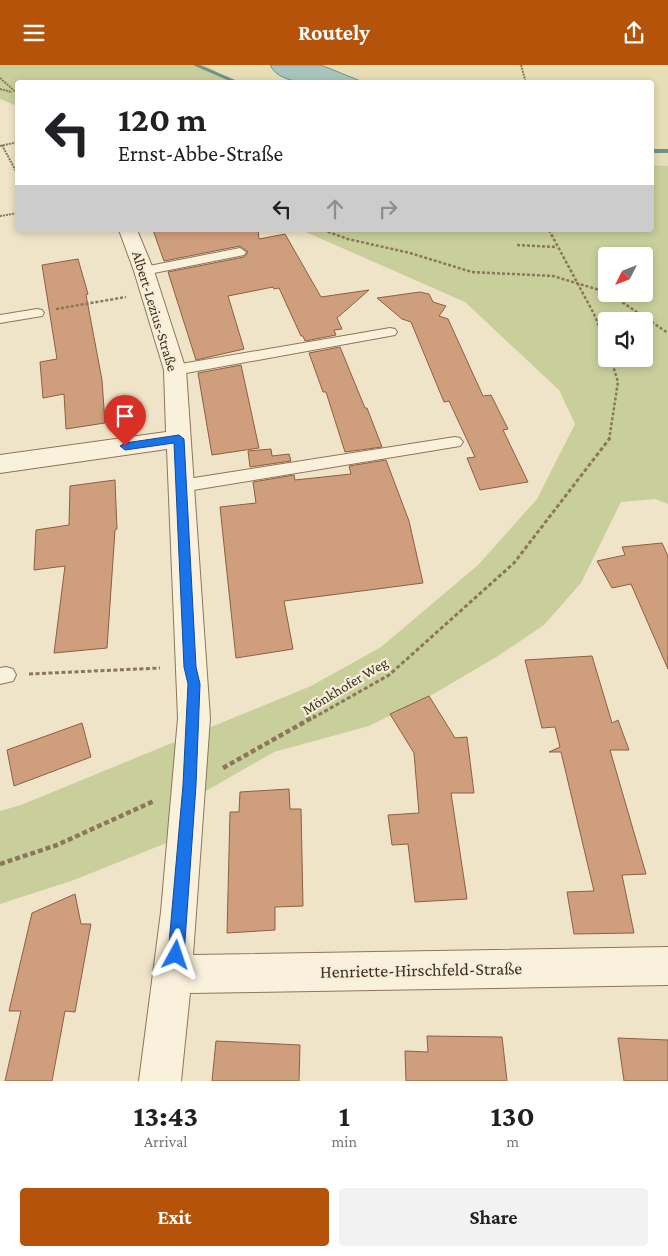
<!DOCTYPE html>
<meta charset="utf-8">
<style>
body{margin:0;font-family:"Crimson Pro",serif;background:#f2f2f2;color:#202124;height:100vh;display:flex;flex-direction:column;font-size:19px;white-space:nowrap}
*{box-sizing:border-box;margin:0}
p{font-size:16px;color:#757577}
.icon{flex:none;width:28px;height:28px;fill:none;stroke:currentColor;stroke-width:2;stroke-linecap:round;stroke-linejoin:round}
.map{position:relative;height:1016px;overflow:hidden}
.side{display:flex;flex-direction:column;background:#fff;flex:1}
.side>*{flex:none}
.hud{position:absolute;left:15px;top:15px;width:639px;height:152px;border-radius:5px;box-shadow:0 2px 8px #0003;background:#fff;color:#202124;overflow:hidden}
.needle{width:32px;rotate:228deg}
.controls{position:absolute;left:598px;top:182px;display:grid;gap:10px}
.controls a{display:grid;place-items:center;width:55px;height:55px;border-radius:5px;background:#fff;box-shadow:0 2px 8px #0003;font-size:25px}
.pin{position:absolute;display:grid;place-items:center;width:42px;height:42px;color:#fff;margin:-51px -21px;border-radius:50% 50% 50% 0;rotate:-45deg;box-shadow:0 0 5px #0007}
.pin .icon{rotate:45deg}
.me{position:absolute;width:55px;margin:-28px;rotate:5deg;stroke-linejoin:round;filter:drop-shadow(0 0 4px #0008)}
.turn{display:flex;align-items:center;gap:18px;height:105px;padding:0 20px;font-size:22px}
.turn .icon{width:65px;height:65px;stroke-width:2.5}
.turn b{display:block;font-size:35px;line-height:42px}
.lanes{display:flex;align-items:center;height:48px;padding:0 20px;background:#0003;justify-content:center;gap:25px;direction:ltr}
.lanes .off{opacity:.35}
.eta{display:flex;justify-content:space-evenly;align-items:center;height:85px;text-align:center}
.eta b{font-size:30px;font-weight:700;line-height:35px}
.button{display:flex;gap:10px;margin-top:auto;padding:10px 20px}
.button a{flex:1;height:58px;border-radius:5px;background:#b45309;color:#fff;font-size:20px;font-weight:700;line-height:58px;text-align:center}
.button a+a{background:#f2f2f2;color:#202124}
header{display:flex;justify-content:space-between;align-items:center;height:65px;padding:0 20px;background:#b45309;color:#fff;font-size:22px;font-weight:700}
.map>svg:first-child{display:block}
</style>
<header><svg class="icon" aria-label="menu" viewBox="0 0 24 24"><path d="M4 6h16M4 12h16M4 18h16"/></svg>Routely<svg class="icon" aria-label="share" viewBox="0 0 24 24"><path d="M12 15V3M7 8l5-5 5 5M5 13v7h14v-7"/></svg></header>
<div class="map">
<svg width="668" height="1016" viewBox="0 0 668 1016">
<rect width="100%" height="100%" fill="#f0e4c8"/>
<!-- farmland -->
<polygon fill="#e6deb5" points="204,0 668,0 668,101 651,100 651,18 236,18"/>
<!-- green -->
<g fill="#c9cf9b" fill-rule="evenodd">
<polygon points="0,0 204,0 236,17 18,18 17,41 0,34"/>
<path d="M651,100L668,101V439L655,434L621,437L581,518L544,560L498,591L430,631L369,661L274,687L171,746L169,777L74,815L0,839V746L21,740L311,621L381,582L478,500L537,434L575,359L559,325L465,237L301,165H651ZM606,191H644V229H606ZM606,256H644V294H606Z"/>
</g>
<!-- water -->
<path fill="#a9c4bc" stroke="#6f938a" d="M270,0H321L363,17C339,18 281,25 270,0Z"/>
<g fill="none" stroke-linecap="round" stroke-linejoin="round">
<!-- stream -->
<g fill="#6f938a" fill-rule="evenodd">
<polygon points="193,0 200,0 242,18 234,18"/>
<rect x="651" y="84" width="17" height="4"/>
</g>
</g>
<!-- building -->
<g fill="#cf9f7d" stroke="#8d5f41">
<polygon points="153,165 258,165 259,174 285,169 321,232 369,225 337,253 342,264 334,265 336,270 305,276 303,271 301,271 279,223 274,224 273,222 228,231 244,284 196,295 168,207 244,192 248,187 240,181 164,196"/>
<polygon points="78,194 88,229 86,230 102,315 105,358 66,364 64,329 43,333 40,297 57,294 42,200"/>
<polygon points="420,227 429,229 433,237 446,241 439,251 448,254 483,331 491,330 508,364 503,365 528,417 480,425 467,393 475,392 449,336 444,337 411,257 402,254 377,233"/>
<polygon points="340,282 365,343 367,343 382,382 345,387 326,327 323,327 309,288"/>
<polygon points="241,300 259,383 212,390 198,308"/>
<polygon points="271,384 272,391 289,389 291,396 250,402 248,386"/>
<polygon points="386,395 409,456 423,518 284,536 293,584 236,593 220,442 256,438 253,417 294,410 295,415 351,409 349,401"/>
<polygon points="115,415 117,464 115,465 107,583 54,588 65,501 34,505 36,465 69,460 70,421"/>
<polygon points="662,478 668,491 668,604 631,519 612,523 597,496 625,490 622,482"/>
<polygon points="592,591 612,658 618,655 629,685 610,685 646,809 622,810 634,868 574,869 567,827 594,826 561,687 549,687 560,682 555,662 542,663 525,595"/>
<polygon points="429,631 455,673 467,672 474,728 451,728 467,834 415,837 408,779 392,780 388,750 419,748 414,688 390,649"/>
<polygon points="82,658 91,692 14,721 7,685"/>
<polygon points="289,724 290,744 301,744 303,841 275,842 275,865 227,868 230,747 239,747 240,727"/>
<polygon points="75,829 81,859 91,859 75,947 65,946 52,1016 5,1016 21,946 9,946 32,848"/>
<polygon points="427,971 502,972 507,1016 406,1016 405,986 428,987"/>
<polygon points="618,973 668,975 668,1016 624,1016"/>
<polygon points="216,976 300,980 299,1016 212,1016"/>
</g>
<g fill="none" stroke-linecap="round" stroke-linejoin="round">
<defs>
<g id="lane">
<polygon points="240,183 246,187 244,190 144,210 138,206 144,202"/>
<polygon points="37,244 42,245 44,248 42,251 0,258 0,250"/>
<polygon points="390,263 395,264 397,267 395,270 175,310 168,305 175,300"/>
<polygon points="455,372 460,373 463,377 460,381 181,427 175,425 173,421 175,417 181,415"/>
<polygon points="6,602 13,604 16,610 13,616 0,619 0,603"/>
</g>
<polygon id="street" points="119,165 137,165 154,206 186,305 210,653 193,890 668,882 668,920 190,928 181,1016 139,1016 161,847 178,653 167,384 0,408 0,390 166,367 164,305 134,206"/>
</defs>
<!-- lane casing -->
<use href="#lane" stroke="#8d765c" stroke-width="2"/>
<!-- street casing -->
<use href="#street" stroke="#8d765c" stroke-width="2"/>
<!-- path-far3 -->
<g stroke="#8d765c" stroke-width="2" stroke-dasharray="2 1" stroke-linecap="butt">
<polyline points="521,0 526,18"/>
<polyline points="0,13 18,29"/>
<polyline points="0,24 12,27"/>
<polyline points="2,80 18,110"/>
<polyline points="0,81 18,77"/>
<polyline points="0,151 18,148"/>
</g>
<!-- path-far2 -->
<g stroke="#8d765c" stroke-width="2.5" stroke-dasharray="3 2" stroke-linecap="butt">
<polyline points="323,165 348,174 410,188 472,207 553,211 606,227"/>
<polyline points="549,165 594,249 606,279"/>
<polyline points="517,180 556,182"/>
<polyline points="610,229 668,268"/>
<polyline points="56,244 126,232"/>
<polyline points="609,375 618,317 611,294"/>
</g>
<!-- path-far1 -->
<g stroke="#8d765c" stroke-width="3" stroke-dasharray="4 2.5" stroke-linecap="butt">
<polyline points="29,609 160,603"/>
<polyline points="313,653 389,610 514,498 610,373"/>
</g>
<!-- path -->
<g stroke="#8d765c" stroke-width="4.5" stroke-dasharray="5 3" stroke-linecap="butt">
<polyline points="223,703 315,651"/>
<polyline points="0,799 57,780 154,736"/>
</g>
<!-- lane -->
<use href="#lane" fill="#faf1dc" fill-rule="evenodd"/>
<!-- street -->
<use href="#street" fill="#faf1dc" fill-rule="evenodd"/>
</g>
<!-- route -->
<polygon fill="#1a73e8" stroke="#114b97" points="179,370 184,374 196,602 200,619 196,720 184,890 182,896 176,898 171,896 168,890 183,720 188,619 184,602 174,378 125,385 120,381 125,378"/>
<g text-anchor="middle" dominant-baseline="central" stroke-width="4.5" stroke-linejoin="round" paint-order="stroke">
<!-- street labels -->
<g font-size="15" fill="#3d2e20" stroke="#f7eed8">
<text transform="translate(155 246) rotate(73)">Albert-Lezius-Straße</text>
<text transform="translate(345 621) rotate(-31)">Mönkhofer Weg</text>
</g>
<!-- near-street labels -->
<g font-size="18" fill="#3d2e20" stroke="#f7eed8">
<text transform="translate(421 905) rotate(-1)">Henriette-Hirschfeld-Straße</text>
</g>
</g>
</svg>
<div class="controls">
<a><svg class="needle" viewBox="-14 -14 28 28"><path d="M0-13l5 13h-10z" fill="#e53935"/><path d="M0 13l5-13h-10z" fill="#757577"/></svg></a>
<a><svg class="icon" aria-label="sound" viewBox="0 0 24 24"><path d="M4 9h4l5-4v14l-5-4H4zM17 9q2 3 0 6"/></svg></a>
</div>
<div class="pin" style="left:125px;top:381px;background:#d93025"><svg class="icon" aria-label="arrive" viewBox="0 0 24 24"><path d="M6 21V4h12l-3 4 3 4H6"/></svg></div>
<svg class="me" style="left:176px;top:890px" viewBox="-20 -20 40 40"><path d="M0-17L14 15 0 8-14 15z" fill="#1a73e8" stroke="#fff" stroke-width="4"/></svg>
<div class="hud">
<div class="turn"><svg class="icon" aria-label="left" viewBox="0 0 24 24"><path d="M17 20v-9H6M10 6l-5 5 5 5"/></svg><div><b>120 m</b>Ernst-Abbe-Straße</div></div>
<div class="lanes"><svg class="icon" aria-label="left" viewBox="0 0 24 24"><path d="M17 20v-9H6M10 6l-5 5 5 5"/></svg><svg class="icon off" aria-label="ahead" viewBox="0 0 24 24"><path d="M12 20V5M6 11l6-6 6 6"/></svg><svg class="icon off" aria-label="right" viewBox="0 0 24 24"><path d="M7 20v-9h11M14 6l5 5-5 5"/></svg></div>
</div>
</div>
<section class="side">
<div class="eta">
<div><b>13:43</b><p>Arrival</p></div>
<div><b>1</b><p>min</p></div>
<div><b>130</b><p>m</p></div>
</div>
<div class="button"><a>Exit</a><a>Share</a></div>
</section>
